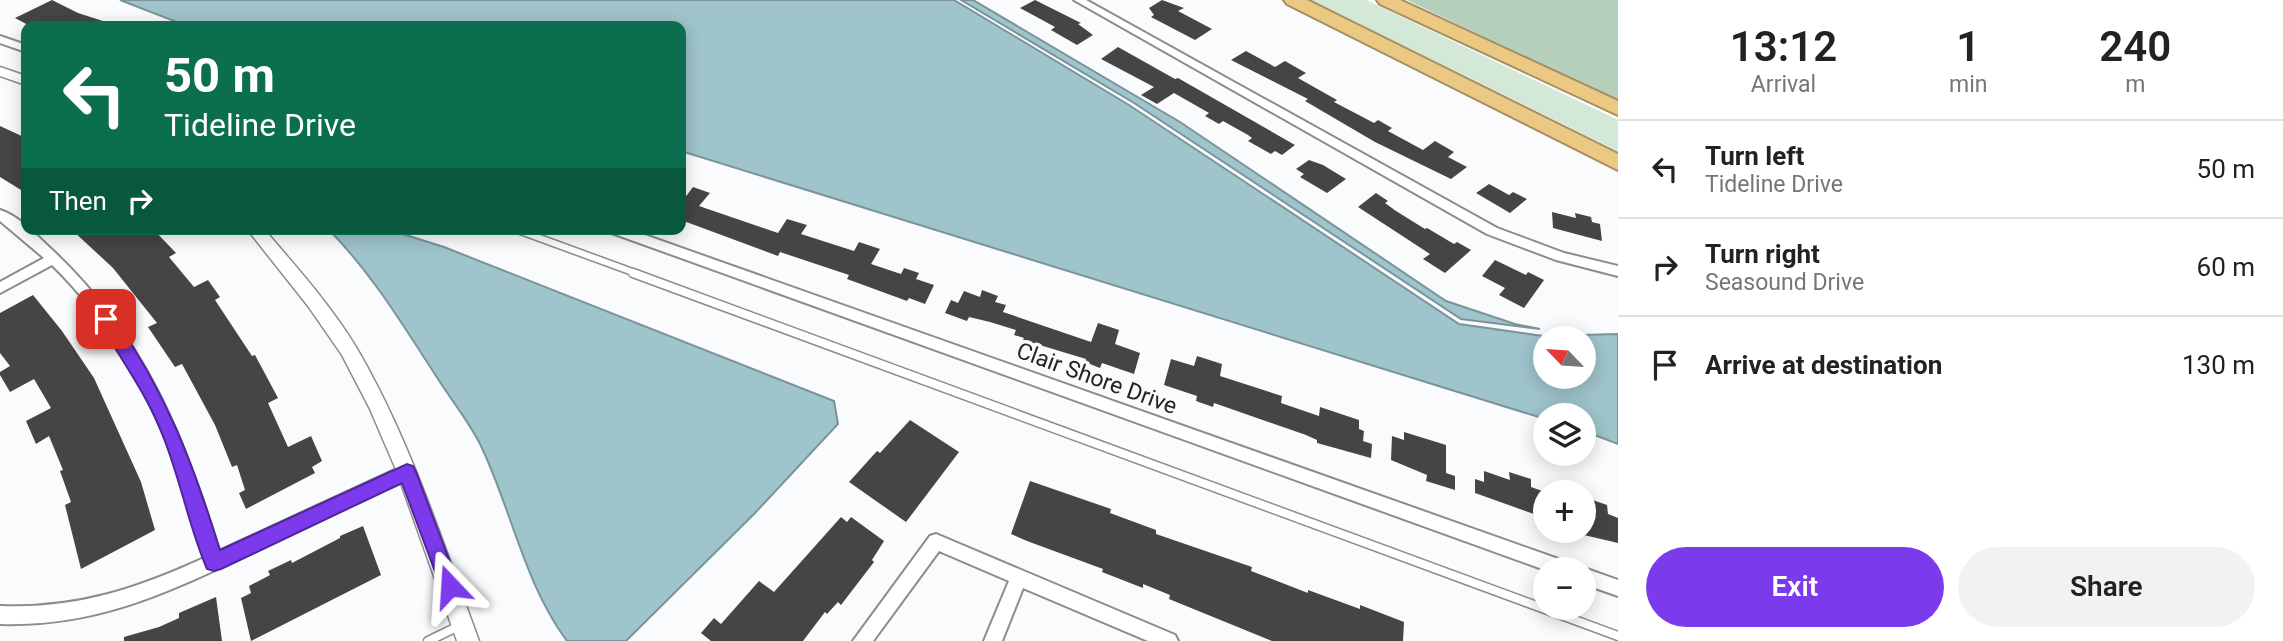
<!DOCTYPE html>
<html lang="en">
<head>
<meta charset="utf-8">
<style>
	:root { --surface:#fff; --page:#f2f2f2; --text:#222; --muted:#767676; --line:#e0e0e0; --accent:#7c3aed }
	body { margin:0; font-family:Roboto,sans-serif; background:var(--page); color:var(--text); height:100vh; display:flex; flex-direction:column; font-size:26px; white-space:nowrap }
	* { box-sizing:border-box; margin:0 }
	p { font-size:23px; color:var(--muted) }
	.icon { flex:none; width:38px; height:38px; fill:none; stroke:currentColor; stroke-width:2; stroke-linecap:round; stroke-linejoin:round }
	.map { position:relative; flex:1; overflow:hidden }
	.sheet { display:flex; flex-direction:column; background:var(--surface); width:665px }
	.sheet>* { flex:none }
	.top-card { position:absolute; left:21px; top:21px; width:665px; height:214px; border-radius:14px; box-shadow:0 4px 18px #0003; background:#0b6e4f; color:#fff; overflow:hidden }
	.needle { width:46px; rotate:295deg }
	.tools { position:absolute; left:1533px; top:326px; display:grid; gap:14px }
	.tools a { display:grid; place-items:center; width:63px; height:63px; border-radius:50%; background:var(--surface); box-shadow:0 4px 18px #0003; font-size:35px }
	.pin { position:absolute; display:grid; place-items:center; width:60px; height:60px; color:#fff; margin:-30px; border-radius:14px; box-shadow:0 4px 10px #0006 }
	.me { position:absolute; width:77px; margin:-38px; rotate:340deg; stroke-linejoin:round; filter:drop-shadow(0 0 5px #0008) }
	.turn { display:flex; align-items:center; gap:24px; height:147px; padding:0 28px; font-size:32px }
	.turn .icon { width:91px; height:91px; stroke-width:2.5 }
	.turn b { display:block; font-size:49px; line-height:60px }
	.then { display:flex; align-items:center; height:66px; padding:0 28px; background:#0003; gap:14px; font-size:26px }
	.eta { display:flex; justify-content:space-evenly; align-items:center; height:119px; text-align:center }
	.eta b { font-size:42px; font-weight:600; line-height:49px }
	.action { display:flex; gap:14px; margin-top:auto; padding:14px 28px }
	.action a { flex:1; height:80px; border-radius:42px; background:var(--accent); color:#fff; font-size:28px; font-weight:600; line-height:80px; text-align:center }
	.action a+a { background:var(--page); color:var(--text) }
	ul { padding:0; list-style:none }
	li { display:flex; align-items:center; gap:21px; height:98px; padding:0 28px; border-top:2px solid var(--line) }
	li div { flex:1 }
	li b { display:block; font-size:26px }
	li em { font-style:normal }
	main { display:flex; flex:1; min-height:0 }
	.map>svg:first-child { display:block }
</style>
</head>
<body>
<main>
<div class="map">
<svg width="1618" height="641" viewBox="0 0 1618 641">
	<rect width="100%" height="100%" fill="#fafbfd"/>
	<path fill="#d4e8d7" d="M 1311,0 L 1366,0 L 1618,120 L 1618,151 Z"/>
	<path fill="#b5d0ba" d="M 1407,0 L 1618,0 L 1618,101 Z"/>
	<path fill="#9fc4cc" stroke="#7a949a" stroke-width="2" fill-rule="evenodd" d="M 120,0 L 954,0 L 1129,105 L 1459,324 L 1543,336 L 1618,334 L 1618,444 L 1584,431 L 1584,415 L 1545,415 L 1545,419 L 681,151 L 681,26 L 187,26 ZM 1545,338 L 1584,338 L 1584,376 L 1545,376 Z
		M 961,0 L 973,0 L 1180,122 L 1446,301 L 1515,324 L 1540,329 L 1461,319 L 1134,103 Z
		M 328,229 L 387,229 L 444,247 L 834,401 L 838,424 L 754,514 L 626,641 L 567,641 C 524,583 512,511 481,446 C 470,423 452,401 438,379 C 404,327 372,273 328,229 Z"/>
	<path fill="#454547" d="M 52,0 L 78,13 L 109,23 L 109,26 L 30,26 L 15,18 Z
		M 1035,0 L 1081,23 L 1078,24 L 1093,35 L 1077,45 L 1051,30 L 1055,27 L 1020,8 Z
		M 1162,0 L 1184,8 L 1178,11 L 1212,29 L 1195,40 L 1151,17 L 1154,15 L 1149,8 Z
		M 1118,47 L 1175,79 L 1178,78 L 1295,145 L 1282,155 L 1275,151 L 1271,154 L 1248,141 L 1252,138 L 1248,135 L 1223,121 L 1219,124 L 1205,116 L 1209,113 L 1174,93 L 1157,104 L 1141,95 L 1154,87 L 1101,59 Z
		M 1246,51 L 1275,67 L 1285,61 L 1306,73 L 1298,78 L 1337,100 L 1334,102 L 1374,123 L 1378,120 L 1392,128 L 1388,131 L 1423,150 L 1435,141 L 1454,152 L 1448,157 L 1467,167 L 1451,179 L 1375,142 L 1305,101 L 1308,99 L 1231,60 Z
		M 0,126 L 26,138 L 26,193 L 0,177 Z
		M 1309,160 L 1323,165 L 1346,179 L 1327,193 L 1300,177 L 1304,174 L 1296,169 Z
		M 1489,184 L 1509,195 L 1513,192 L 1527,199 L 1510,213 L 1476,193 Z
		M 693,187 L 710,193 L 699,206 L 778,233 L 787,219 L 807,225 L 801,234 L 854,251 L 859,242 L 880,249 L 871,264 L 901,274 L 904,268 L 919,273 L 916,279 L 934,285 L 925,304 L 909,298 L 907,301 L 847,279 L 849,275 L 780,252 L 778,256 L 681,220 L 681,203 Z
		M 1376,193 L 1388,201 L 1385,203 L 1396,211 L 1425,229 L 1427,228 L 1454,244 L 1457,242 L 1471,250 L 1445,273 L 1423,259 L 1430,254 L 1358,207 Z
		M 1552,212 L 1576,218 L 1575,213 L 1591,217 L 1592,222 L 1600,224 L 1602,241 L 1553,228 Z
		M 71,229 L 153,229 L 176,253 L 169,257 L 194,287 L 208,280 L 220,297 L 215,300 L 252,356 L 255,355 L 278,398 L 268,403 L 288,447 L 311,436 L 322,461 L 312,467 L 315,473 L 246,509 L 239,493 L 245,490 L 237,465 L 232,467 L 215,425 L 182,364 L 175,367 L 148,327 L 157,323 L 113,268 Z
		M 1495,260 L 1526,275 L 1528,272 L 1544,280 L 1524,308 L 1499,295 L 1505,288 L 1482,276 Z
		M 982,290 L 998,296 L 995,302 L 1006,305 L 1003,312 L 1091,342 L 1098,323 L 1119,330 L 1115,344 L 1140,353 L 1134,374 L 1102,363 L 1100,368 L 1085,362 L 1086,359 L 1023,340 L 1024,338 L 1014,335 L 1016,330 L 990,322 L 969,317 L 967,321 L 945,313 L 951,300 L 958,303 L 964,291 L 980,297 Z
		M 33,295 L 62,331 L 94,378 L 141,482 L 155,530 L 81,569 L 65,505 L 71,502 L 60,471 L 63,470 L 49,436 L 36,444 L 26,421 L 51,408 L 34,379 L 10,392 L 0,375 L 0,372 L 10,366 L 0,353 L 0,313 Z
		M 1197,356 L 1222,364 L 1220,376 L 1282,396 L 1281,403 L 1319,416 L 1320,407 L 1359,420 L 1359,429 L 1364,431 L 1363,441 L 1372,444 L 1371,458 L 1317,443 L 1317,440 L 1306,435 L 1214,403 L 1213,407 L 1196,401 L 1197,396 L 1164,385 L 1171,359 L 1194,366 Z
		M 910,420 L 959,452 L 906,522 L 849,482 L 877,451 L 880,453 Z
		M 1404,432 L 1446,445 L 1446,473 L 1455,476 L 1455,490 L 1426,481 L 1427,475 L 1391,460 L 1392,436 L 1404,440 Z
		M 1484,471 L 1510,480 L 1509,472 L 1531,479 L 1531,487 L 1545,492 L 1545,518 L 1475,493 L 1475,479 L 1484,482 Z
		M 1030,481 L 1111,509 L 1110,513 L 1156,530 L 1156,534 L 1252,567 L 1251,571 L 1308,593 L 1308,590 L 1360,609 L 1360,605 L 1404,622 L 1403,641 L 1272,641 L 1169,599 L 1170,595 L 1143,584 L 1143,588 L 1125,581 L 1102,572 L 1103,569 L 1027,541 L 1011,534 Z
		M 1584,497 L 1607,505 L 1608,514 L 1618,518 L 1618,543 L 1584,535 Z
		M 841,517 L 847,522 L 851,517 L 884,541 L 872,560 L 874,562 L 841,605 L 838,602 L 827,614 L 825,612 L 803,641 L 711,641 L 701,633 L 714,618 L 721,624 L 759,581 L 774,592 Z
		M 363,526 L 381,575 L 251,641 L 241,598 L 251,593 L 249,586 L 270,575 L 268,571 L 291,560 L 292,563 L 340,538 L 340,536 Z
		M 216,597 L 222,641 L 124,641 L 124,637 L 159,627 L 179,618 L 179,613 Z"/>
	<g fill="none" stroke-linecap="round" stroke-linejoin="round">
		<defs>
			<path id="service-far1" d="M 515,229 L 638,274"/>
			<path id="service" d="M 633,273 L 1618,636
				M 428,641 L 459,626"/>
			<path id="minor" d="M 1074,0 L 1086,0 L 1497,228 L 1564,253 L 1618,266 L 1618,276 L 1556,260 L 1487,234 Z
				M 0,36 L 26,45 L 26,52 L 0,43 Z
				M 0,210 C 19,216 35,234 50,248 C 141,332 184,434 219,551 L 401,467 L 407,465 L 413,467 L 415,472 L 413,477 C 361,501 310,525 258,550 C 170,591 100,627 0,624 L 0,606 C 76,609 136,589 204,558 C 195,527 188,495 176,465 C 149,393 108,319 52,265 L 0,293 L 0,282 L 44,258 L 0,221 Z
				M 608,229 L 628,229 L 1564,561 L 1570,563 L 1572,569 L 1545,570 L 609,232 Z
				M 936,534 L 1175,635 L 1178,641 L 1148,641 L 1023,588 L 1002,641 L 984,641 L 1009,581 L 939,551 L 873,641 L 853,641 L 930,536 Z
				M 1584,568 L 1618,580 L 1618,596 L 1584,584 L 1584,569 L 1582,569 Z"/>
			<path id="tertiary" d="M 0,67 L 26,76 L 26,85 L 0,76 Z
				M 247,229 L 264,229 C 296,267 330,304 356,347 C 410,439 442,541 479,641 L 457,641 L 397,472 L 370,409 L 342,355 L 308,306 Z"/>
			<path id="motorway" d="M 1284,0 L 1307,0 L 1618,154 L 1618,170 L 1287,4 Z
				M 1377,0 L 1400,0 L 1618,101 L 1618,115 L 1380,4 Z"/>
		</defs>
		<use href="#service-far1" stroke="#8b8c8e" stroke-width="9"/>
		<use href="#service" stroke="#8b8c8e" stroke-width="11"/>
		<use href="#minor" stroke="#8b8c8e" stroke-width="4"/>
		<use href="#tertiary" stroke="#8b8c8e" stroke-width="3"/>
		<use href="#motorway" stroke="#a68f62" stroke-width="4"/>
		<use href="#service-far1" stroke="#fff" stroke-width="6"/>
		<use href="#service" stroke="#fff" stroke-width="8"/>
		<use href="#minor" fill="#fff" fill-rule="evenodd"/>
		<use href="#tertiary" fill="#fff" fill-rule="evenodd"/>
		<use href="#motorway" fill="#ecc983" fill-rule="evenodd"/>
	</g>
	<path fill="#7c3aed" stroke="#51269a" stroke-width="2" d="M 106,313 L 112,315 C 166,392 192,461 220,550 L 407,464 L 413,466 L 416,472 L 459,586 L 457,593 L 450,595 L 443,593 L 402,483 L 221,569 L 214,571 L 207,569 C 188,525 180,476 161,431 C 145,391 119,357 98,319 Z"/>
	<g text-anchor="middle" stroke-width="7" stroke-linejoin="round" paint-order="stroke">
		<g font-size="23" fill="#232424" stroke="#fafbfd">
			<text transform="translate(1097 378) rotate(20)" y="8">Clair Shore Drive</text>
		</g>
	</g>
</svg>
<div class="tools">
<a><svg class="needle" viewBox="-14 -14 28 28"><path d="M0-13l5 13h-10z" fill="#e53935"/><path d="M0 13l5-13h-10z" fill="#767676"/></svg></a>
<a><svg class="icon" aria-label="layers" viewBox="0 0 24 24"><path d="M12 4l9 5-9 5-9-5zM3 14l9 5 9-5"/></svg></a>
<a>+</a>
<a>−</a>
</div>
<div class="pin" style="left:106px;top:319px;background:#d93025"><svg class="icon" aria-label="arrive" viewBox="0 0 24 24"><path d="M6 21V4h12l-3 4 3 4H6"/></svg></div>
<svg class="me" style="left:450px;top:586px" viewBox="-20 -20 40 40"><path d="M0-17L14 15 0 8-14 15z" fill="#7c3aed" stroke="#fff" stroke-width="4"/></svg>
<div class="top-card">
<div class="turn"><svg class="icon" aria-label="left" viewBox="0 0 24 24"><path d="M17 20v-9H6M10 6l-5 5 5 5"/></svg><div><b>50 m</b>Tideline Drive</div></div>
<div class="then">Then<svg class="icon" aria-label="right" viewBox="0 0 24 24"><path d="M7 20v-9h11M14 6l5 5-5 5"/></svg></div>
</div>
</div>
<section class="sheet">
<div class="eta">
<div><b>13:12</b><p>Arrival</p></div>
<div><b>1</b><p>min</p></div>
<div><b>240</b><p>m</p></div>
</div>
<ul>
<li><svg class="icon" aria-label="left" viewBox="0 0 24 24"><path d="M17 20v-9H6M10 6l-5 5 5 5"/></svg><div><b>Turn left</b><p>Tideline Drive</p></div><em>50 m</em></li>
<li><svg class="icon" aria-label="right" viewBox="0 0 24 24"><path d="M7 20v-9h11M14 6l5 5-5 5"/></svg><div><b>Turn right</b><p>Seasound Drive</p></div><em>60 m</em></li>
<li><svg class="icon" aria-label="arrive" viewBox="0 0 24 24"><path d="M6 21V4h12l-3 4 3 4H6"/></svg><div><b>Arrive at destination</b></div><em>130 m</em></li>
</ul>
<div class="action"><a>Exit</a><a>Share</a></div>
</section>
</main>
</body>
</html>
